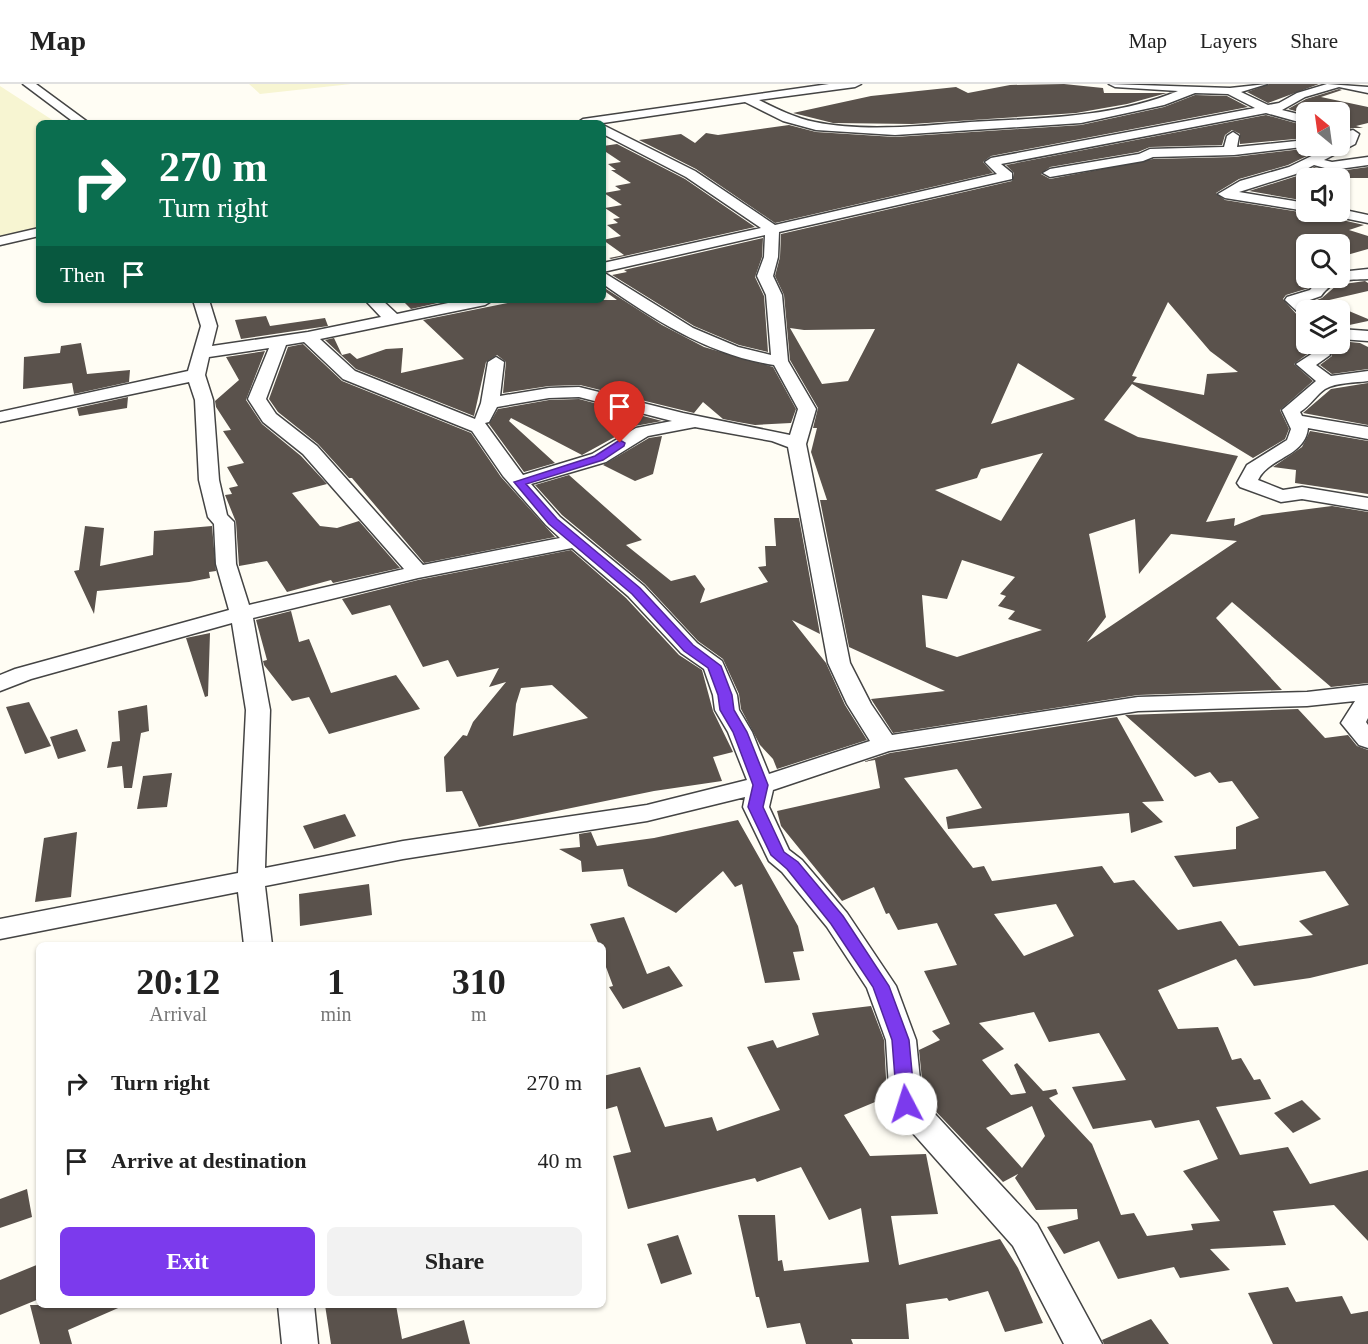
<!DOCTYPE html>
<html lang="en">
<head>
<meta charset="utf-8">
<style>
	:root { --surface:#fff; --page:#f2f2f2; --text:#222; --muted:#767676; --line:#e0e0e0; --accent:#7c3aed }
	body { margin:0; font-family:"Times New Roman",serif; background:var(--page); color:var(--text); height:100vh; display:flex; flex-direction:column; font-size:22px; white-space:nowrap }
	* { box-sizing:border-box; margin:0 }
	p { font-size:20px; color:var(--muted) }
	.icon { flex:none; width:33px; height:33px; fill:none; stroke:currentColor; stroke-width:2; stroke-linecap:round; stroke-linejoin:round }
	.map { position:relative; flex:1; overflow:hidden }
	.panel { position:absolute; left:36px; top:858px; width:570px; height:366px; display:flex; flex-direction:column; background:var(--surface); border-radius:9px; box-shadow:0 2px 4px #0004 }
	.panel>* { flex:none }
	.banner { position:absolute; left:36px; top:36px; width:570px; height:183px; border-radius:9px; box-shadow:0 2px 4px #0004; background:#0b6e4f; color:#fff; overflow:hidden }
	.needle { width:39px; rotate:331deg }
	.fabs { position:absolute; left:1296px; top:18px; display:grid; gap:12px }
	.fabs a { display:grid; place-items:center; width:54px; height:54px; border-radius:9px; background:var(--surface); box-shadow:0 2px 4px #0004; font-size:30px }
	.pin { position:absolute; display:grid; place-items:center; width:51px; height:51px; color:#fff; margin:-62px -26px; border-radius:50% 50% 50% 0; rotate:-45deg; box-shadow:0 0 6px #0007 }
	.pin .icon { rotate:45deg }
	.me { position:absolute; width:66px; margin:-33px; rotate:355deg; stroke-linejoin:round; filter:drop-shadow(0 0 4px #0008) }
	.turn { display:flex; align-items:center; gap:21px; height:126px; padding:0 24px; font-size:27px }
	.turn .icon { width:78px; height:78px; stroke-width:2.5 }
	.turn b { display:block; font-size:42px; line-height:51px }
	.then { display:flex; align-items:center; height:57px; padding:0 24px; background:#0003; gap:12px; font-size:22px }
	.eta { display:flex; justify-content:space-evenly; align-items:center; height:102px; text-align:center }
	.eta b { font-size:36px; font-weight:700; line-height:42px }
	.cta { display:flex; gap:12px; margin-top:auto; padding:12px 24px }
	.cta a { flex:1; height:69px; border-radius:9px; background:var(--accent); color:#fff; font-size:24px; font-weight:700; line-height:69px; text-align:center }
	.cta a+a { background:var(--page); color:var(--text) }
	ul { padding:0; list-style:none }
	li { display:flex; align-items:center; gap:18px; height:78px; padding:0 24px }
	li div { flex:1 }
	li b { display:block; font-size:22px }
	li em { font-style:normal }
	header { display:flex; align-items:center; gap:36px; box-sizing:border-box; height:84px; padding:0 30px; background:var(--surface); border-bottom:2px solid var(--line) }
	header strong { font-size:28px }
	nav { display:flex; gap:33px; margin-inline-start:auto; font-size:21px }
	.map>svg:first-child { display:block }
</style>
</head>
<body>
<header>
<strong>Map</strong>
<nav><a>Map</a><a>Layers</a><a>Share</a></nav>
</header>
<div class="map">
<svg width="1368" height="1260" viewBox="0 0 1368 1260">
	<rect width="100%" height="100%" fill="#fffdf4"/>
	<path fill="#f7f5d2" d="M 249,0 L 351,0 L 260,10 Z
		M 0,2 L 57,39 L 39,39 L 39,144 L 0,153 Z"/>
	<path fill="#5a524c" fill-rule="evenodd" d="M 1064,0 L 1103,4 L 1104,9 L 1167,9 L 1127,20 L 1076,29 L 912,40 L 833,39 L 793,29 L 871,12 L 956,3 L 968,9 L 1010,1 Z
		M 1269,0 L 1319,0 L 1268,19 L 1247,8 Z
		M 1339,5 L 1342,6 L 1321,13 L 1368,23 L 1368,39 L 1356,42 L 1363,44 L 1352,44 L 1340,49 L 1340,28 L 1306,30 L 1288,25 L 1306,15 Z
		M 1195,11 L 1227,12 L 1248,23 L 991,72 L 983,78 L 993,89 L 775,139 L 696,85 L 639,56 L 681,50 L 695,59 L 706,49 L 718,51 L 789,41 L 816,48 L 895,53 L 1081,41 L 1164,23 Z
		M 1266,31 L 1306,42 L 1306,54 L 1240,60 L 1240,50 L 1232,46 L 1225,51 L 1222,61 L 1150,63 L 1138,68 L 1050,83 L 1041,90 L 1050,95 L 1153,75 L 1234,73 L 1328,62 L 1288,81 L 1239,95 L 1216,109 L 1225,116 L 1306,129 L 1325,128 L 1329,133 L 1364,141 L 1349,146 L 1368,152 L 1368,165 L 1340,173 L 1340,160 L 1306,160 L 1306,194 L 1317,194 L 1309,204 L 1286,211 L 1283,215 L 1298,232 L 1306,234 L 1306,260 L 1310,268 L 1294,280 L 1313,297 L 1280,326 L 1289,345 L 1285,355 L 1253,374 L 1132,300 L 1104,336 L 1138,353 L 1238,372 L 1206,438 L 1235,434 L 1234,442 L 1262,431 L 1332,422 L 1368,428 L 1368,599 L 1331,603 L 1232,518 L 1216,534 L 1282,606 L 1138,611 L 893,649 L 871,615 L 945,607 L 849,563 L 820,416 L 827,416 L 811,368 L 817,344 L 813,344 L 818,324 L 790,276 L 784,211 L 775,192 L 780,173 L 781,150 L 1012,97 L 1014,89 L 1006,81 ZM 1168,218 L 1210,267 L 1238,288 L 1207,290 L 1204,311 L 1133,298 L 1137,293 L 1132,292 ZM 790,244 L 804,246 L 875,245 L 848,297 L 822,300 ZM 1018,279 L 1075,315 L 991,340 ZM 1043,369 L 1001,437 L 935,406 L 977,394 L 981,385 ZM 1135,435 L 1139,490 L 1171,450 L 1237,457 L 1087,558 L 1106,533 L 1089,450 ZM 962,476 L 1015,493 L 1000,510 L 1006,512 L 998,522 L 1015,527 L 1008,535 L 1042,546 L 957,573 L 926,563 L 922,511 L 947,515 Z
		M 617,60 L 685,95 L 755,143 L 611,175 L 609,174 L 624,171 L 603,156 L 621,152 L 607,141 L 618,139 L 613,135 L 620,134 L 605,124 L 622,121 L 604,109 L 621,106 L 615,102 L 631,99 L 611,86 L 616,86 L 608,80 L 621,78 L 603,66 L 603,62 Z
		M 1314,83 L 1332,88 L 1368,83 L 1368,94 L 1306,94 L 1306,117 L 1249,107 L 1300,91 Z
		M 763,154 L 762,173 L 755,193 L 764,212 L 768,268 L 739,261 L 694,242 L 612,191 L 627,188 L 624,186 Z
		M 1365,197 L 1368,199 L 1368,207 L 1325,217 L 1368,235 L 1368,237 L 1340,243 L 1340,226 L 1316,226 L 1309,219 L 1322,214 L 1337,201 Z
		M 603,203 L 662,241 L 704,263 L 773,283 L 796,325 L 791,339 L 755,341 L 738,338 L 723,335 L 703,318 L 694,329 L 580,301 L 549,302 L 503,309 L 506,278 L 497,271 L 486,278 L 474,332 L 356,285 L 325,256 L 334,254 L 342,271 L 350,269 L 357,275 L 386,265 L 403,264 L 401,289 L 464,275 L 423,236 L 523,216 L 617,216 L 603,206 Z
		M 402,216 L 451,216 L 411,225 Z
		M 266,232 L 270,242 L 325,234 L 328,242 L 241,255 L 235,236 Z
		M 1340,257 L 1360,259 L 1368,263 L 1368,285 L 1332,290 L 1320,281 L 1332,272 L 1326,260 L 1340,260 Z
		M 81,259 L 87,290 L 130,286 L 129,298 L 74,310 L 72,299 L 23,305 L 24,273 L 60,269 L 61,262 Z
		M 303,260 L 342,297 L 471,349 L 501,393 L 555,453 L 424,479 L 352,394 L 349,394 L 318,360 L 278,328 L 269,315 L 288,263 Z
		M 265,267 L 246,316 L 262,340 L 301,372 L 327,400 L 292,409 L 320,442 L 337,444 L 359,437 L 400,484 L 333,499 L 331,496 L 287,508 L 267,477 L 239,482 L 236,438 L 225,411 L 232,410 L 229,404 L 238,402 L 227,383 L 244,379 L 223,347 L 231,346 L 216,323 L 215,317 L 239,296 L 226,273 Z
		M 1368,299 L 1368,341 L 1303,329 L 1331,305 Z
		M 128,313 L 127,324 L 79,332 L 77,324 Z
		M 579,315 L 662,337 L 635,342 L 582,371 L 511,334 L 509,337 L 555,379 L 524,388 L 489,340 L 498,325 L 549,316 Z
		M 1310,347 L 1368,357 L 1368,410 L 1295,399 L 1296,386 L 1273,383 L 1302,363 Z
		M 662,352 L 653,390 L 635,397 L 603,381 L 649,354 Z
		M 569,391 L 642,456 L 626,461 L 671,497 L 695,491 L 705,505 L 700,519 L 768,498 L 758,483 L 766,482 L 765,462 L 776,462 L 774,434 L 799,434 L 820,550 L 792,536 L 826,579 L 845,621 L 867,656 L 777,685 L 773,675 L 760,661 L 741,625 L 739,610 L 723,575 L 698,557 L 645,500 L 562,431 L 535,401 Z
		M 85,442 L 104,444 L 100,482 L 153,471 L 154,447 L 212,442 L 216,487 L 209,488 L 210,494 L 189,498 L 97,507 L 94,530 L 74,487 L 79,486 Z
		M 571,466 L 626,514 L 679,571 L 702,586 L 713,627 L 733,668 L 713,673 L 722,697 L 654,707 L 479,743 L 462,707 L 446,708 L 444,673 L 463,651 L 467,652 L 473,638 L 506,598 L 489,603 L 499,584 L 457,593 L 448,576 L 423,583 L 390,521 L 352,531 L 342,515 L 418,496 ZM 552,601 L 588,634 L 513,652 L 516,620 L 521,604 Z
		M 291,527 L 299,558 L 309,555 L 331,609 L 396,591 L 420,625 L 329,650 L 309,613 L 292,617 L 264,581 L 263,577 L 267,576 L 256,536 Z
		M 210,549 L 208,612 L 205,613 L 186,554 Z
		M 29,618 L 51,662 L 25,670 L 6,623 Z
		M 147,621 L 149,647 L 141,649 L 132,704 L 124,704 L 122,682 L 107,684 L 112,658 L 120,657 L 118,627 Z
		M 1298,625 L 1325,654 L 1348,651 L 1357,662 L 1368,666 L 1368,880 L 1310,894 L 1254,902 L 1236,875 L 1158,906 L 1178,945 L 1218,943 L 1232,976 L 1241,974 L 1254,996 L 1260,995 L 1271,1015 L 1216,1023 L 1240,1071 L 1288,1063 L 1310,1100 L 1368,1086 L 1368,1157 L 1334,1121 L 1273,1127 L 1286,1161 L 1210,1165 L 1230,1186 L 1180,1194 L 1174,1183 L 1118,1195 L 1099,1157 L 1064,1170 L 1047,1143 L 1078,1135 L 1077,1125 L 1036,1126 L 1015,1094 L 1018,1090 L 1003,1098 L 924,1015 L 919,966 L 940,956 L 932,947 L 950,940 L 924,887 L 957,881 L 937,839 L 898,846 L 889,829 L 886,830 L 874,803 L 842,817 L 781,742 L 777,727 L 880,704 L 875,676 L 863,678 L 890,669 L 1117,633 L 1164,717 L 1142,718 L 1163,738 L 1131,749 L 1129,729 L 948,745 L 946,733 L 982,724 L 957,685 L 904,694 L 973,784 L 984,782 L 992,797 L 1102,782 L 1114,799 L 1134,796 L 1178,846 L 1221,837 L 1239,862 L 1313,851 L 1299,837 L 1349,821 L 1325,787 L 1193,803 L 1174,772 L 1236,765 L 1236,743 L 1259,734 L 1232,697 L 1219,699 L 1210,688 L 1195,693 L 1125,631 ZM 1056,820 L 1074,852 L 1024,872 L 994,830 ZM 1034,928 L 1049,958 L 1099,949 L 1126,996 L 1072,1003 L 1093,1045 L 1151,1036 L 1155,1044 L 1199,1036 L 1218,1075 L 1183,1087 L 1220,1137 L 1191,1140 L 1193,1146 L 1147,1152 L 1134,1129 L 1121,1131 L 1092,1060 L 1049,1014 L 1058,1010 L 1056,1005 L 1043,1007 L 1017,979 L 1014,981 L 1026,1009 L 1011,1011 L 982,976 L 1004,965 L 979,939 ZM 1032,1022 L 1045,1052 L 1022,1084 L 986,1044 Z
		M 77,645 L 86,667 L 58,675 L 50,653 Z
		M 172,689 L 167,723 L 137,725 L 143,692 Z
		M 345,730 L 356,752 L 314,765 L 303,742 Z
		M 738,736 L 798,842 L 804,867 L 793,868 L 800,896 L 765,899 L 742,800 L 735,803 L 723,787 L 676,829 L 628,802 L 623,785 L 582,788 L 581,777 L 559,765 L 580,763 L 579,750 L 591,748 L 597,762 L 603,761 L 654,754 Z
		M 77,748 L 71,813 L 35,818 L 44,754 Z
		M 369,800 L 372,831 L 300,842 L 299,810 Z
		M 624,833 L 647,890 L 669,882 L 683,902 L 623,925 L 609,903 L 613,902 L 603,875 L 603,861 L 599,861 L 590,840 Z
		M 871,922 L 884,956 L 887,1013 L 844,1031 L 870,1072 L 926,1070 L 938,1130 L 891,1132 L 899,1181 L 1000,1155 L 1018,1184 L 1043,1239 L 1005,1248 L 988,1207 L 949,1217 L 947,1214 L 906,1220 L 909,1255 L 851,1255 L 853,1260 L 806,1260 L 800,1239 L 767,1244 L 759,1213 L 756,1213 L 738,1131 L 775,1131 L 778,1177 L 782,1176 L 784,1187 L 869,1178 L 861,1124 L 829,1136 L 801,1083 L 757,1098 L 755,1094 L 628,1125 L 613,1072 L 631,1068 L 617,1022 L 603,1026 L 603,992 L 640,983 L 665,1043 L 712,1033 L 717,1047 L 780,1026 L 747,963 L 773,956 L 777,964 L 819,951 L 812,929 Z
		M 1302,1016 L 1321,1035 L 1293,1049 L 1274,1029 Z
		M 27,1105 L 32,1133 L 0,1144 L 0,1115 Z
		M 678,1151 L 692,1190 L 661,1200 L 647,1160 Z
		M 39,1180 L 39,1215 L 0,1231 L 0,1196 Z
		M 1288,1203 L 1296,1218 L 1342,1212 L 1351,1230 L 1368,1227 L 1368,1260 L 1273,1260 L 1248,1209 Z
		M 30,1221 L 125,1221 L 68,1246 L 72,1260 L 40,1260 Z
		M 325,1221 L 396,1221 L 402,1255 L 464,1236 L 470,1260 L 331,1260 Z
		M 1151,1235 L 1169,1260 L 1104,1260 L 1102,1256 Z"/>
	<g fill="none" stroke-linecap="round" stroke-linejoin="round">
		<defs>
			<path id="street" d="M 23,0 L 36,0 L 89,39 L 75,39 Z
				M 829,0 L 861,0 L 855,3 L 759,16 C 777,25 795,34 815,38 C 862,48 922,42 970,38 C 1040,34 1113,34 1178,7 L 1115,3 L 1109,0 L 1230,4 L 1267,0 L 1241,8 L 1268,21 L 1279,19 L 1297,9 L 1327,0 L 1368,3 L 1368,9 L 1339,3 L 1305,13 L 1282,26 L 1306,32 L 1306,40 L 1266,29 L 1001,80 L 1012,89 L 1012,95 L 779,148 L 778,173 L 773,192 L 782,211 L 788,277 L 816,325 L 806,360 L 850,579 L 871,620 L 892,651 L 1138,613 L 1307,608 L 1368,601 L 1368,634 L 1366,638 L 1368,641 L 1368,664 L 1359,661 L 1341,639 L 1355,617 L 1307,622 L 1138,627 L 889,667 L 773,706 L 769,723 L 789,766 L 802,776 L 847,829 L 896,902 L 916,956 L 922,1016 L 1037,1140 L 1102,1260 L 1064,1260 L 1013,1162 L 895,1029 L 890,1020 L 886,956 L 867,904 L 827,843 L 782,788 L 769,777 L 743,723 L 745,713 L 647,737 L 403,775 L 265,802 L 272,861 L 244,861 L 238,808 L 0,855 L 0,835 L 238,789 L 246,626 L 232,539 L 31,595 L 0,607 L 0,591 L 15,585 L 229,526 L 216,480 L 214,440 L 208,433 L 199,396 L 195,316 L 189,298 L 0,338 L 0,328 L 188,287 L 201,242 L 193,216 L 209,216 L 217,242 L 212,262 L 308,248 L 381,233 L 365,216 L 382,216 L 397,230 L 462,216 L 493,216 L 485,221 L 320,255 L 355,287 L 475,335 L 481,319 L 488,278 L 496,273 L 504,278 L 500,312 L 549,304 L 579,303 L 683,329 L 790,351 L 798,325 L 774,281 C 709,271 656,237 603,200 L 603,179 L 761,144 L 686,93 L 603,50 L 603,41 L 695,87 L 775,141 L 997,90 L 985,78 L 991,74 L 1255,24 L 1228,10 L 1195,9 L 1164,21 L 1081,39 L 895,51 L 816,46 L 783,37 L 745,18 L 603,39 L 577,39 L 583,35 ZM 765,151 L 764,173 L 757,192 L 766,211 L 771,271 L 738,263 L 693,244 L 603,188 ZM 304,258 L 343,295 L 472,347 L 503,392 L 546,441 L 560,454 L 423,481 L 317,362 L 276,330 L 266,315 L 286,261 ZM 269,264 L 248,315 L 263,338 L 303,370 L 404,485 L 249,521 L 236,480 L 234,438 L 227,431 L 219,396 L 213,316 L 205,291 L 209,273 ZM 579,313 L 672,337 L 636,344 L 592,370 L 523,391 L 485,339 L 489,338 L 497,323 L 549,314 ZM 695,343 L 772,357 L 788,363 L 828,579 L 847,620 L 870,657 L 769,690 L 752,648 L 739,626 L 737,611 L 722,577 L 697,559 L 644,502 L 560,433 L 531,400 L 606,378 L 648,352 ZM 572,464 L 628,512 L 681,569 L 704,585 L 713,611 L 715,626 L 728,648 L 747,696 L 647,721 L 403,757 L 265,784 L 270,626 L 253,534 L 418,494 Z
				M 1353,46 L 1359,50 L 1355,60 L 1324,76 L 1332,78 L 1368,73 L 1368,81 L 1332,86 L 1314,81 L 1299,89 L 1239,108 L 1306,119 L 1306,127 L 1225,114 L 1218,110 L 1240,97 L 1289,83 L 1332,62 L 1340,62 L 1349,47 Z
				M 1233,48 L 1239,52 L 1237,63 L 1306,56 L 1306,62 L 1311,62 L 1234,71 L 1153,73 L 1143,77 L 1050,93 L 1043,89 L 1050,85 L 1139,70 L 1150,65 L 1224,63 L 1227,52 Z
				M 1340,125 L 1368,131 L 1368,139 L 1329,131 L 1327,128 L 1340,128 Z
				M 39,144 L 39,152 L 0,161 L 0,153 Z
				M 1368,185 L 1368,195 C 1347,196 1334,194 1321,212 L 1304,218 L 1314,226 L 1306,226 L 1306,232 L 1300,230 L 1285,216 L 1287,213 L 1310,206 L 1320,194 L 1340,194 L 1340,188 Z
				M 1340,245 L 1368,247 L 1368,257 L 1340,255 Z
				M 1308,260 L 1324,260 L 1330,271 L 1316,281 L 1331,292 L 1368,287 L 1368,297 C 1355,299 1337,298 1325,305 C 1317,310 1311,321 1300,328 L 1302,332 L 1368,343 L 1368,355 L 1308,344 C 1305,373 1269,373 1258,396 L 1283,406 L 1302,403 L 1368,414 L 1368,426 L 1302,415 L 1281,418 L 1240,403 L 1237,399 L 1247,381 L 1287,356 L 1291,345 L 1282,326 L 1316,297 L 1296,280 L 1313,269 Z
				M 278,1221 L 314,1221 L 318,1260 L 282,1260 Z"/>
		</defs>
		<use href="#street" stroke="#444" stroke-width="3"/>
		<use href="#street" fill="#fff" fill-rule="evenodd"/>
	</g>
	<path fill="#7c3aed" stroke="#51269a" stroke-width="1.5" d="M 620,356 L 625,359 L 624,362 L 603,376 L 526,400 L 557,435 L 640,504 L 693,561 L 721,582 L 732,611 L 734,626 L 747,648 L 768,701 L 763,723 L 784,768 L 798,778 L 843,832 L 889,902 L 909,956 L 915,1020 L 912,1025 L 906,1027 L 899,1025 L 897,1020 L 892,956 L 873,903 L 831,840 L 787,785 L 771,771 L 748,723 L 753,701 L 733,648 L 720,626 L 718,611 L 708,584 L 684,567 L 632,510 L 549,440 L 514,398 L 595,372 Z"/>
</svg>
<div class="fabs">
<a><svg class="needle" viewBox="-14 -14 28 28"><path d="M0-13l5 13h-10z" fill="#e53935"/><path d="M0 13l5-13h-10z" fill="#767676"/></svg></a>
<a><svg class="icon" aria-label="sound" viewBox="0 0 24 24"><path d="M4 9h4l5-4v14l-5-4H4zM17 9q2 3 0 6"/></svg></a>
<a><svg class="icon" aria-label="search" viewBox="0 0 24 24"><circle cx="10" cy="10" r="6"/><path d="M15 15l6 6"/></svg></a>
<a><svg class="icon" aria-label="layers" viewBox="0 0 24 24"><path d="M12 4l9 5-9 5-9-5zM3 14l9 5 9-5"/></svg></a>
</div>
<div class="pin" style="left:620px;top:359px;background:#d93025"><svg class="icon" aria-label="arrive" viewBox="0 0 24 24"><path d="M6 21V4h12l-3 4 3 4H6"/></svg></div>
<svg class="me" style="left:906px;top:1020px" viewBox="-20 -20 40 40"><circle r="19" fill="#fff"/><path d="M0-13L10 11 0 6-10 11z" fill="#7c3aed"/></svg>
<div class="banner">
<div class="turn"><svg class="icon" aria-label="right" viewBox="0 0 24 24"><path d="M7 20v-9h11M14 6l5 5-5 5"/></svg><div><b>270 m</b>Turn right</div></div>
<div class="then">Then<svg class="icon" aria-label="arrive" viewBox="0 0 24 24"><path d="M6 21V4h12l-3 4 3 4H6"/></svg></div>
</div>
<section class="panel">
<div class="eta">
<div><b>20:12</b><p>Arrival</p></div>
<div><b>1</b><p>min</p></div>
<div><b>310</b><p>m</p></div>
</div>
<ul>
<li><svg class="icon" aria-label="right" viewBox="0 0 24 24"><path d="M7 20v-9h11M14 6l5 5-5 5"/></svg><div><b>Turn right</b></div><em>270 m</em></li>
<li><svg class="icon" aria-label="arrive" viewBox="0 0 24 24"><path d="M6 21V4h12l-3 4 3 4H6"/></svg><div><b>Arrive at destination</b></div><em>40 m</em></li>
</ul>
<div class="cta"><a>Exit</a><a>Share</a></div>
</section>
</div>
</body>
</html>
